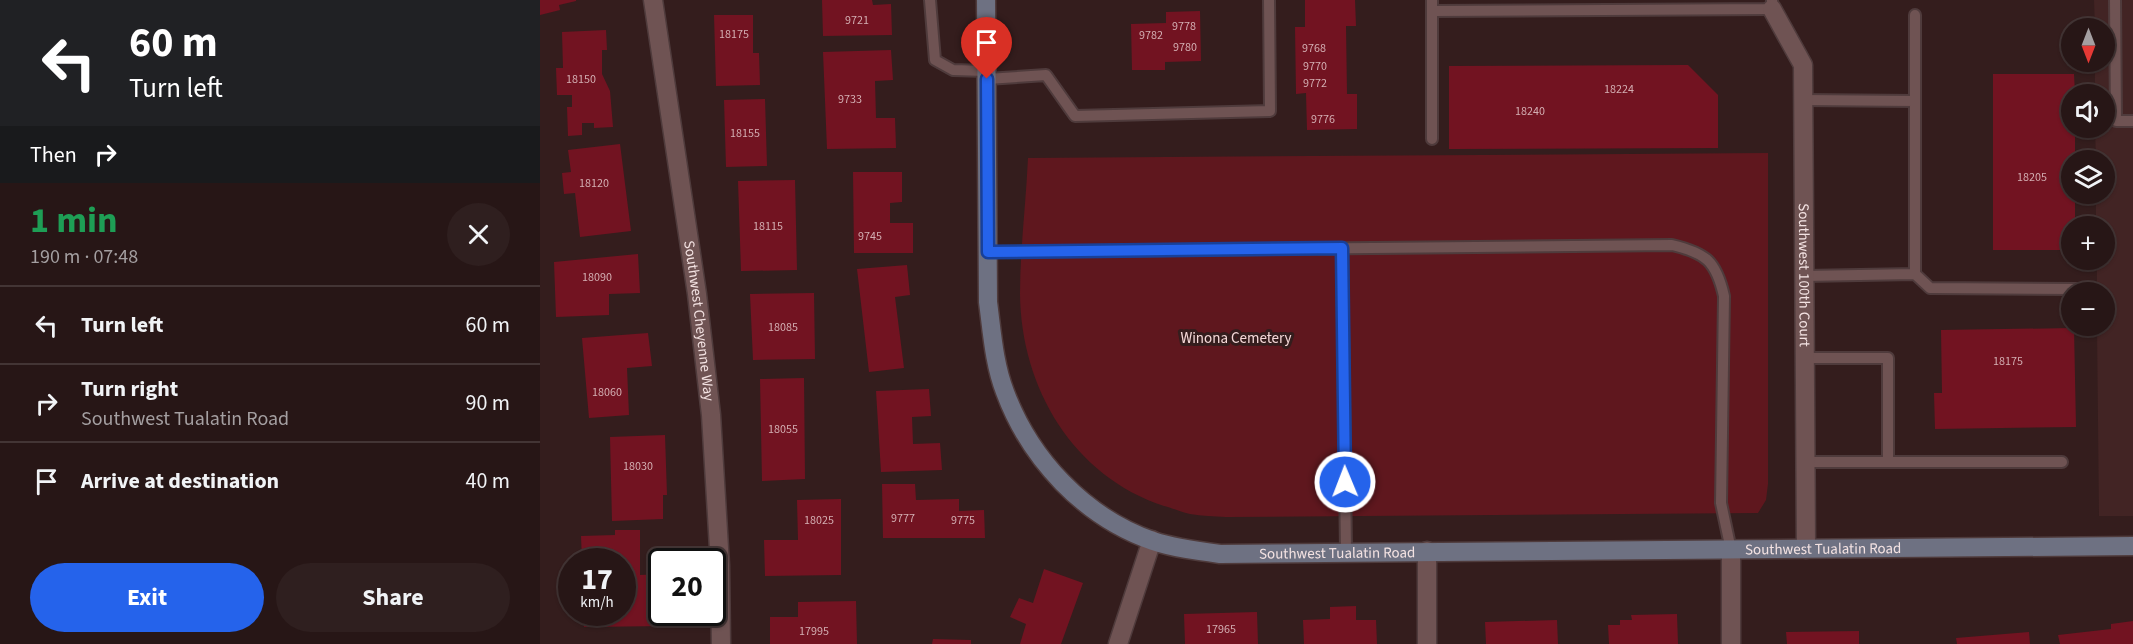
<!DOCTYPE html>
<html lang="en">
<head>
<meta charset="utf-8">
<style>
	:root { --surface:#271616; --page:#2f1f1f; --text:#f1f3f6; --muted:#a49fa1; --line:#433535; --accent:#2563eb }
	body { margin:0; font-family:"Source Sans 3",sans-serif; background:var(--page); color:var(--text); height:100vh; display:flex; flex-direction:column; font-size:22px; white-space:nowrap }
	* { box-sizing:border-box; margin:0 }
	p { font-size:20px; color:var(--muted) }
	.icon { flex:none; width:33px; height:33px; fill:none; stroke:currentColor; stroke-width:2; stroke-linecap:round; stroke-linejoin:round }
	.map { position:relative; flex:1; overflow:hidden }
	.details { display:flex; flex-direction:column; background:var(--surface); width:540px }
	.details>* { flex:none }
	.top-card { background:#202124; color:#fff; overflow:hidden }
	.needle { width:39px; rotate:180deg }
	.controls { position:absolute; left:1521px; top:18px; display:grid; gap:12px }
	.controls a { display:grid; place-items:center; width:54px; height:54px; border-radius:50%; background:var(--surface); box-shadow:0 2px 4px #0004,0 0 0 2px var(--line); font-size:30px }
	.speed { position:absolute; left:18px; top:548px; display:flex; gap:12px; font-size:30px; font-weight:700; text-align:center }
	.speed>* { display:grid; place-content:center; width:78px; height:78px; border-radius:50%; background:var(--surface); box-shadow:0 2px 4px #0004,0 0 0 2px var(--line); line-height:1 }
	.speed small { font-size:15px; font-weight:400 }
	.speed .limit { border:3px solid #111; border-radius:9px; background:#fff; color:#111 }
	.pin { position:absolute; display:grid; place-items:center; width:51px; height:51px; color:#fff; margin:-62px -26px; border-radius:50% 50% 50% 0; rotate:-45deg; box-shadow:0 0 6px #0007 }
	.pin .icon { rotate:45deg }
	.me { position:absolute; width:66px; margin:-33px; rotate:359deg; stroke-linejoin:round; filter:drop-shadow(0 0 4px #0008) }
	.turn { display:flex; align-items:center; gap:21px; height:126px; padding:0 30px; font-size:27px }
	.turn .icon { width:78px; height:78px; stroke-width:2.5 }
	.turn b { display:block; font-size:42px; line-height:51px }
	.then { display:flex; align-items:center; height:57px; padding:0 30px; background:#0003; gap:12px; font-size:22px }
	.round { display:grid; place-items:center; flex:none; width:63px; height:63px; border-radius:32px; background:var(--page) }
	.overview { display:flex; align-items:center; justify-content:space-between; height:102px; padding:0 30px }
	h1 { font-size:36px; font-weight:700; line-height:45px; color:#1e9e55 }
	.primary-button { display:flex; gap:12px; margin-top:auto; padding:12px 30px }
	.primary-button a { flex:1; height:69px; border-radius:36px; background:var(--accent); color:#fff; font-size:24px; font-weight:700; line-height:69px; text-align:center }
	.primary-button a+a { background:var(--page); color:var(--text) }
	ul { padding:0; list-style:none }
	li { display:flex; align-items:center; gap:18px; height:78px; padding:0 30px; border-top:2px solid var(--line) }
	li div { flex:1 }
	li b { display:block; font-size:22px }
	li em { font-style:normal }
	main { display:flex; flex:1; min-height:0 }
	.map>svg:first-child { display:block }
</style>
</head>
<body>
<main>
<section class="details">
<div class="top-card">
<div class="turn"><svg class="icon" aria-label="left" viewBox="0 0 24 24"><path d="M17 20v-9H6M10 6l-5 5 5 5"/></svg><div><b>60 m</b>Turn left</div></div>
<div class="then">Then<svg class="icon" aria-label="right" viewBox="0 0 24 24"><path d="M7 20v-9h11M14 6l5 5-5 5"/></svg></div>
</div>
<div class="overview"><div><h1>1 min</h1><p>190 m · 07:48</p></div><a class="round"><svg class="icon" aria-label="close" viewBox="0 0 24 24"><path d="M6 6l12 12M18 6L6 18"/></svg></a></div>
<ul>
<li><svg class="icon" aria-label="left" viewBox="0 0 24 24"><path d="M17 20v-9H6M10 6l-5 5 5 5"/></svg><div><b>Turn left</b></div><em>60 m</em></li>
<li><svg class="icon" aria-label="right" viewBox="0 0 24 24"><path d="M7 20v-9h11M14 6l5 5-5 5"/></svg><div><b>Turn right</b><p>Southwest Tualatin Road</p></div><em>90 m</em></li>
<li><svg class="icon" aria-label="arrive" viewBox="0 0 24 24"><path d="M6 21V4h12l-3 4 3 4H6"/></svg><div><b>Arrive at destination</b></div><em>40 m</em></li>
</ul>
<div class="primary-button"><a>Exit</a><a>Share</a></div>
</section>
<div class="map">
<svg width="1593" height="644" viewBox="0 0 1593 644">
	<rect width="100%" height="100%" fill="#341d1d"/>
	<path fill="#422424" d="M 1554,0 L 1593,0 L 1593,516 L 1559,516 L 1557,326 L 1564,326 L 1564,292 L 1557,292 L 1557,260 L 1564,260 L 1564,226 L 1556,226 L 1556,194 L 1564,194 L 1564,160 L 1556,160 L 1555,128 L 1564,128 L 1564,94 L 1555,94 L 1555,62 L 1564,62 L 1564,28 L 1555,28 Z"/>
	<path fill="#5f171e" d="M 1228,153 L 1228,484 L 1226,500 L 1218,513 L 686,517 C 674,516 662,516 650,514 C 641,512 632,508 624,506 C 533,476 481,388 480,294 C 480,249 486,203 488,158 Z"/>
	<path fill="#721321" d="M 0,0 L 36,0 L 36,1 L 19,5 L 20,10 L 0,15 Z
		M 282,0 L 332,0 L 333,5 L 351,4 L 352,35 L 283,36 Z
		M 765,0 L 815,0 L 816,26 L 806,26 L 807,94 L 817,94 L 817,129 L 767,130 L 766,93 L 756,94 L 755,27 L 765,27 Z
		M 660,11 L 661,61 L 625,62 L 625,70 L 592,70 L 591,24 L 626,23 L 626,12 Z
		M 174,15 L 213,15 L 213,53 L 219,53 L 220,85 L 176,86 Z
		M 66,30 L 67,50 L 62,50 L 62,74 L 70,91 L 73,127 L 54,128 L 54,123 L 42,123 L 42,135 L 28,136 L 27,107 L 32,107 L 32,95 L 17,95 L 16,68 L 23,68 L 22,32 Z
		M 351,50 L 353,80 L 335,81 L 336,118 L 355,118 L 356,148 L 287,149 L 283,52 Z
		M 1148,65 L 1178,95 L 1178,148 L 909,149 L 909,66 Z
		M 1453,74 L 1534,74 L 1535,94 L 1532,94 L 1532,128 L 1535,128 L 1535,160 L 1532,160 L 1532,194 L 1535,194 L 1535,226 L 1532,226 L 1532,250 L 1453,250 Z
		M 225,99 L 227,166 L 186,167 L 184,100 Z
		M 80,144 L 91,231 L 40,237 L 35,193 L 24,194 L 22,173 L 31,172 L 28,150 Z
		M 313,172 L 362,172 L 362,202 L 350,203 L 350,223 L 373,223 L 373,253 L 314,253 Z
		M 255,180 L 257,270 L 201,271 L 198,181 Z
		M 98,254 L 100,293 L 69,294 L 69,315 L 16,317 L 14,262 Z
		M 367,265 L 370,295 L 355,297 L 364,368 L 329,372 L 317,269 Z
		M 274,293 L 275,359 L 213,360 L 210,294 Z
		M 1534,328 L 1536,427 L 1395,429 L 1394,393 L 1402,393 L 1401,330 Z
		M 108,333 L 112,366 L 87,368 L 89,415 L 49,418 L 42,338 Z
		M 264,378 L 265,479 L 222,481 L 220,379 Z
		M 389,389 L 391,416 L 372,417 L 373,444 L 400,443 L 402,470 L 341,472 L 336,391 Z
		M 125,435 L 127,495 L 123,495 L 123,519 L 72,521 L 70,437 Z
		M 342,484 L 375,484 L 376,500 L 419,499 L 419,511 L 444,510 L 445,538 L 343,538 Z
		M 301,499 L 301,575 L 225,576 L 224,540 L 258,540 L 257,500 Z
		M 75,530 L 100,530 L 100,575 L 122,574 L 122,612 L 126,612 L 126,626 L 44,627 L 43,612 L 82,612 L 82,561 L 42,561 L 41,536 L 75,535 Z
		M 504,569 L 543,583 L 521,644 L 480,644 L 486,624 L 470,617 L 479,598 L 493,603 Z
		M 316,601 L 317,644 L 230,644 L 230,617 L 258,617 L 258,602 Z
		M 816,606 L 816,620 L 836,620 L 837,644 L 764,644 L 763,620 L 790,619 L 790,607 Z
		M 717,612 L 718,644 L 645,644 L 644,614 Z
		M 1137,614 L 1138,644 L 1069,644 L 1068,625 L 1080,625 L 1080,620 L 1092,620 L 1091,615 Z
		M 1017,620 L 1018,644 L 946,644 L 945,622 Z
		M 1593,621 L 1593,644 L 1520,644 L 1518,635 L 1571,629 L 1571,624 Z
		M 1319,631 L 1319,644 L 1247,644 L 1246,632 Z
		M 1489,632 L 1490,644 L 1417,644 L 1416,638 Z
		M 393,639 L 431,640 L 431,644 L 392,644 Z"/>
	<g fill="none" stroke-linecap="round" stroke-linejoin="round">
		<defs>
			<path id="lane" d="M 390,0 L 395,60 L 413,70 L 446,71
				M 892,0 L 892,11 L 1232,9 L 1232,0
				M 1575,0 L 1576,121 L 1593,121
				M 892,11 L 892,139
				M 447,79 L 506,75 L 535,116 L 730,111 L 729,0
				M 1263,100 L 1375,101
				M 802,248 L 806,552
				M 448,252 L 1132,245 C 1166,253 1176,261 1184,296 L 1181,503 L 1191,550
				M 1375,274 L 1390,288 L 1537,289
				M 1264,276 L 1375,274 L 1375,15
				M 1265,358 L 1348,358 L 1348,462
				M 1266,462 L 1522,462"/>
			<g id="street">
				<path id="s1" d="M 113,0 L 157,294 L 171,415 L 180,565 L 181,644"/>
				<path id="s2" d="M 1232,9 L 1263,65 L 1266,549"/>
				<path d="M 887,551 L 887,644"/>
				<path d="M 578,644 L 612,540"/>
				<path d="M 1191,644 L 1191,550"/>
			</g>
			<g id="secondary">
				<path id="s3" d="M 446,0 L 448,302 C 452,332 454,364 465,392 C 490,459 544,517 613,541 C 634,548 657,551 680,554 L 1593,546"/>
			</g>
		</defs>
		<use href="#lane" stroke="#4f3b3c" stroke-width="14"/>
		<use href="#street" stroke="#4f3b3c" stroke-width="21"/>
		<use href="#secondary" stroke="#4f3b3c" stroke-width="21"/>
		<use href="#lane" stroke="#6f5353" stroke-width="10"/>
		<use href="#street" stroke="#6f5353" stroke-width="18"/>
		<use href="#secondary" stroke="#6e7182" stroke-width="18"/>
	</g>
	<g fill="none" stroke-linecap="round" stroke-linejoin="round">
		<defs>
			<path id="route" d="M 447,79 L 448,252 L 802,248 L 805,482"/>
		</defs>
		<use href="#route" stroke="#184099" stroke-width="15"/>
		<use href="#route" stroke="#2563eb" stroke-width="10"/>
	</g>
	<g text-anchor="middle" stroke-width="6" stroke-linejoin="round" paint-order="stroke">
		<g font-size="12" fill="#d3aeb2">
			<text x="317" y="24">9721</text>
			<text x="644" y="30">9778</text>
			<text x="194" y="38">18175</text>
			<text x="611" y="39">9782</text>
			<text x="645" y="51">9780</text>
			<text x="774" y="52">9768</text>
			<text x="775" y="70">9770</text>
			<text x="41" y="83">18150</text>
			<text x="775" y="87">9772</text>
			<text x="1079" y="93">18224</text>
			<text x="310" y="103">9733</text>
			<text x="990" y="115">18240</text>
			<text x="783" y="123">9776</text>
			<text x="205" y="137">18155</text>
			<text x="1492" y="181">18205</text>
			<text x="54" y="187">18120</text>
			<text x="228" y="230">18115</text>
			<text x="330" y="240">9745</text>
			<text x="57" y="281">18090</text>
			<text x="243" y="331">18085</text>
			<text x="1468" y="365">18175</text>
			<text x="67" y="396">18060</text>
			<text x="243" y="433">18055</text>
			<text x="98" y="470">18030</text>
			<text x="363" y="522">9777</text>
			<text x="279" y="524">18025</text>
			<text x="423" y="524">9775</text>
			<text x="681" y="633">17965</text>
			<text x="274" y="635">17995</text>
		</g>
		<g font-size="15" fill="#f3e2e2" stroke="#341d1d">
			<text dy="5" stroke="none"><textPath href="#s2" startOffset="274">Southwest 100th Court</textPath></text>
			<text dy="5" stroke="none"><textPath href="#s1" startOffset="324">Southwest Cheyenne Way</textPath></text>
			<text dy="5" stroke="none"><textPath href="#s3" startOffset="1282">Southwest Tualatin Road</textPath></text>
			<text dy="5" stroke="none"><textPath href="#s3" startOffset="796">Southwest Tualatin Road</textPath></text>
		</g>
		<g font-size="15" fill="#f6d9d9" stroke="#341d1d">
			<text x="696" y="343">Winona Cemetery</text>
		</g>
	</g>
</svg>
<div class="controls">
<a><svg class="needle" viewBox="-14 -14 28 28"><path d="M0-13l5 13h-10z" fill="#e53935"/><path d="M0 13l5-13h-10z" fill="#a49fa1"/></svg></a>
<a><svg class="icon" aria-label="sound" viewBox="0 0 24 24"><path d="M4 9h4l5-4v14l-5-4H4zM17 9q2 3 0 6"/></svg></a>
<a><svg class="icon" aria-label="layers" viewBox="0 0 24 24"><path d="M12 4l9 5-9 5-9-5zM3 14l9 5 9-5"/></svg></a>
<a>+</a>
<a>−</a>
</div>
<div class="speed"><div>17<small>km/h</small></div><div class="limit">20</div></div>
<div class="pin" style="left:447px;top:79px;background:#d93025"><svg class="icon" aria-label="arrive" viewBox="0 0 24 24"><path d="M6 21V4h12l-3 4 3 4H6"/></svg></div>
<svg class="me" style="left:805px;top:482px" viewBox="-20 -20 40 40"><circle r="17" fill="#2563eb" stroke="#fff" stroke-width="3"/><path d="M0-11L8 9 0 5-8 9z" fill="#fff"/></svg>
</div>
</main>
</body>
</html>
